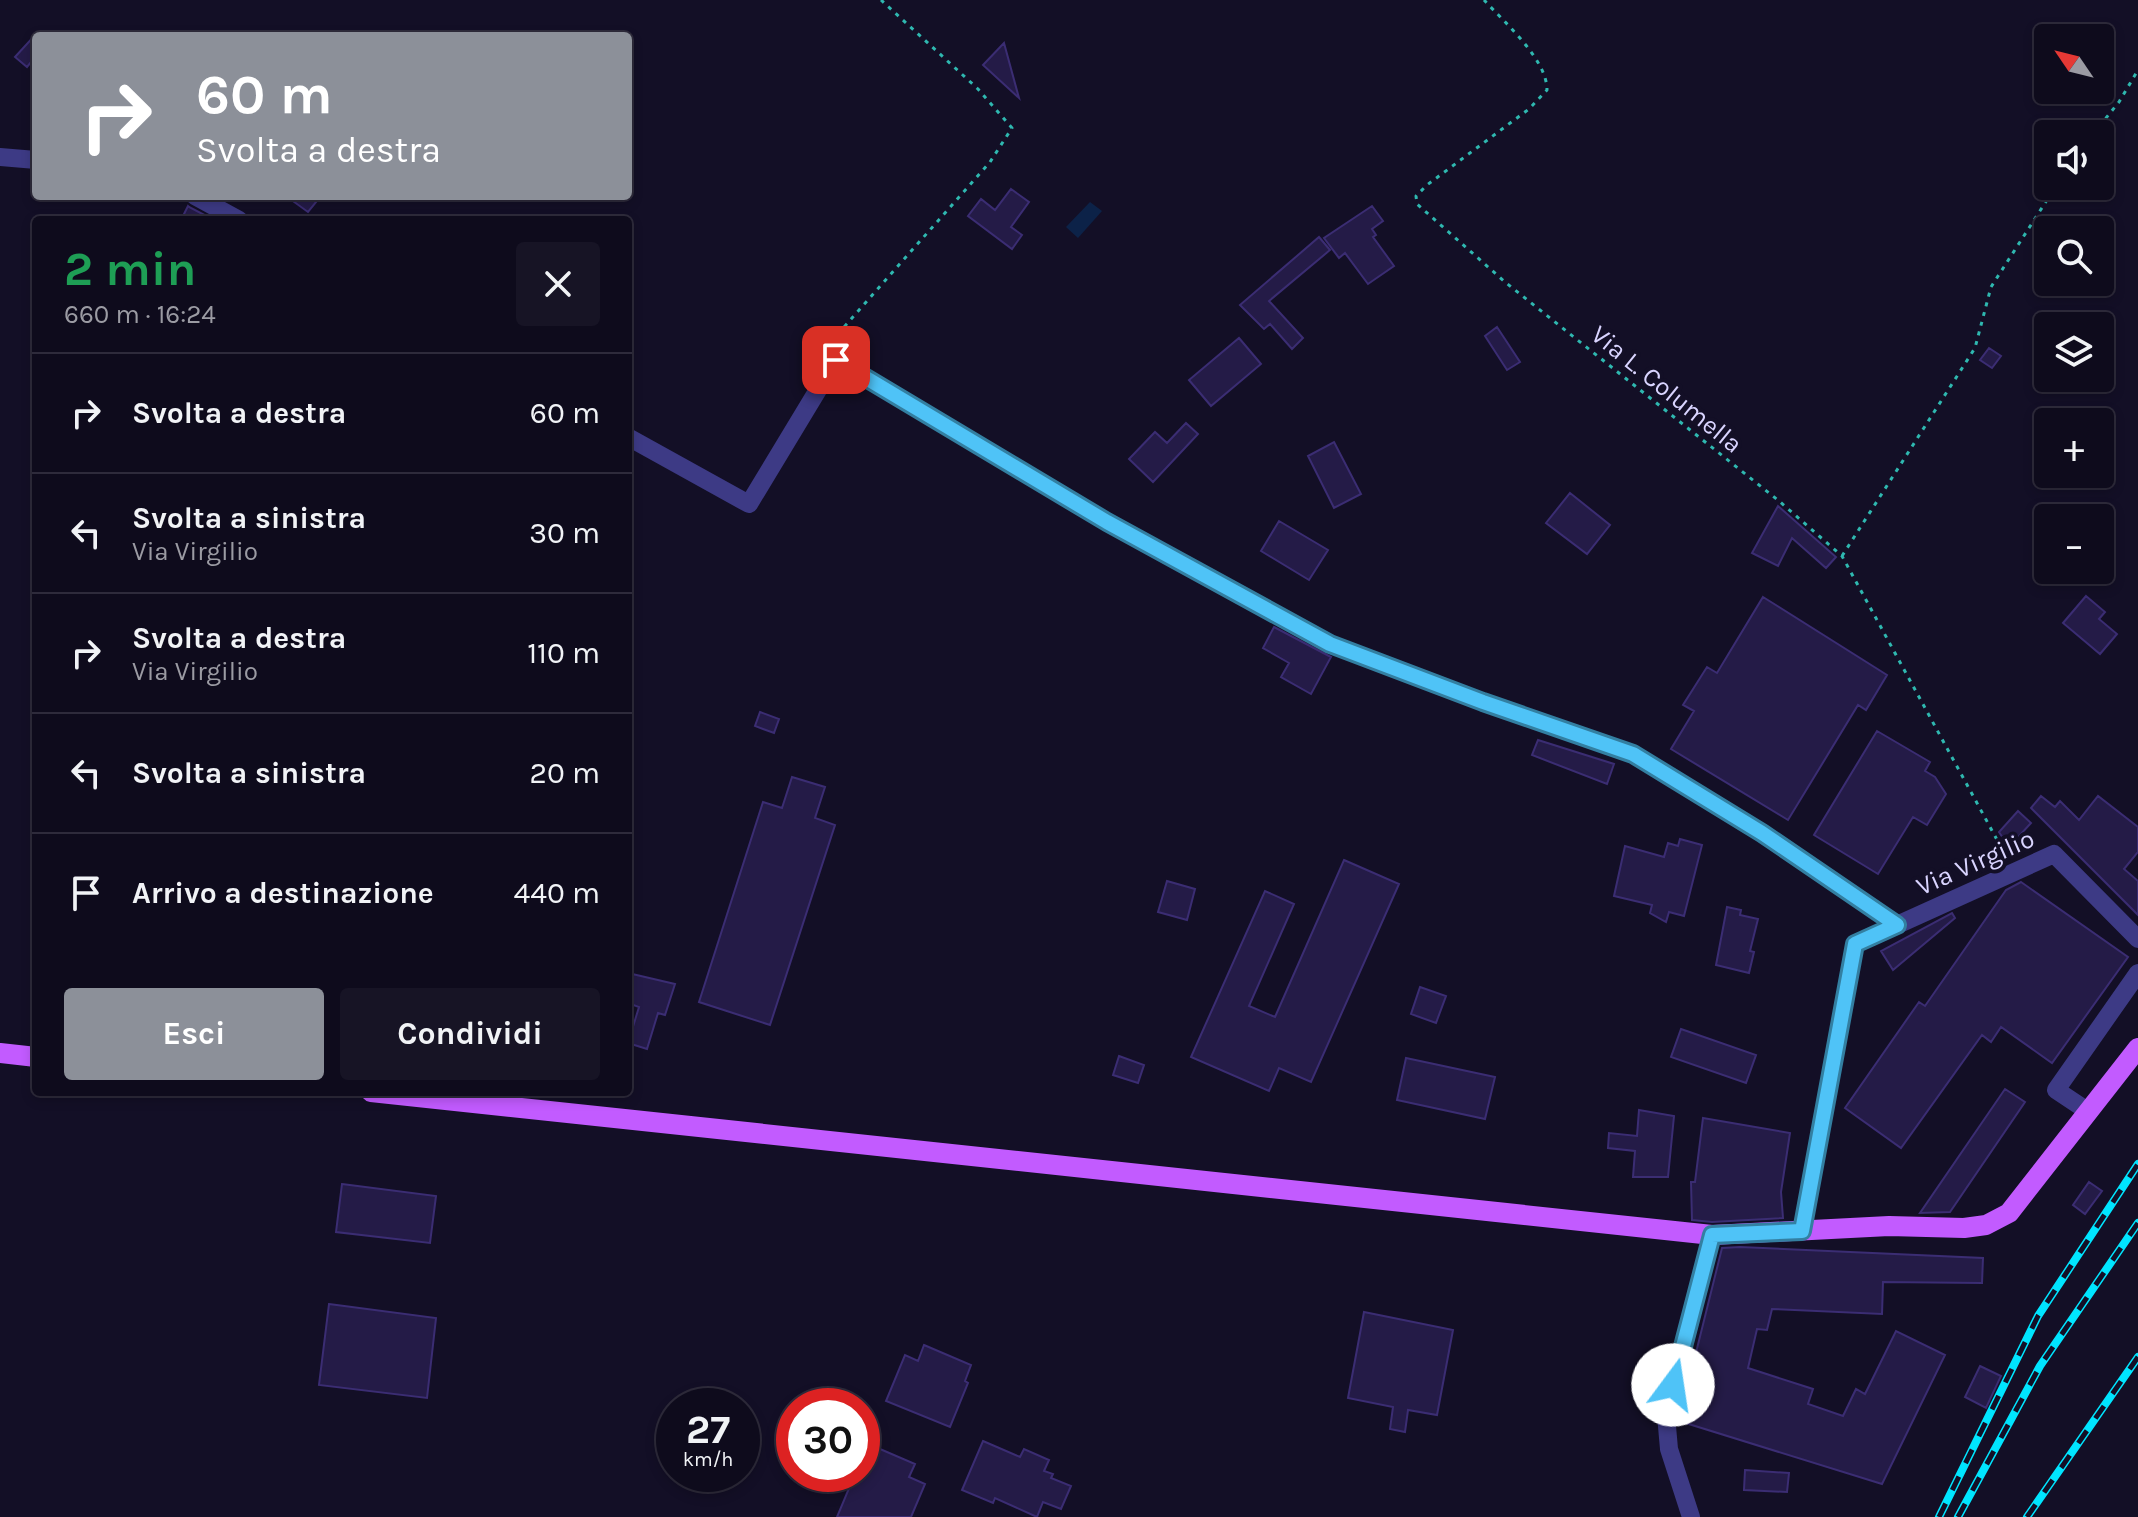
<!DOCTYPE html>
<html lang="it">
<head>
<meta charset="utf-8">
<style>
	:root { --surface:#0e0b1c; --page:#171425; --text:#f1f3f6; --muted:#9b9ba3; --line:#2e2b3b; --accent:#8c9099 }
	body { margin:0; font-family:Karla,sans-serif; background:var(--page); color:var(--text); height:100vh; display:flex; flex-direction:column; font-size:30px; white-space:nowrap }
	* { box-sizing:border-box; margin:0 }
	p { font-size:26px; color:var(--muted) }
	.icon { flex:none; width:44px; height:44px; fill:none; stroke:currentColor; stroke-width:2; stroke-linecap:round; stroke-linejoin:round }
	.map { position:relative; flex:1; overflow:hidden }
	.details { position:absolute; left:32px; top:216px; width:600px; height:880px; display:flex; flex-direction:column; background:var(--surface); border-radius:8px; box-shadow:0 4px 12px #0003,0 0 0 2px var(--line) }
	.details>* { flex:none }
	.top-card { position:absolute; left:32px; top:32px; width:600px; height:168px; border-radius:8px; box-shadow:0 4px 12px #0003,0 0 0 2px var(--line); background:#8c9099; color:#fff; overflow:hidden }
	.needle { width:52px; rotate:305deg }
	.fabs { position:absolute; left:2034px; top:24px; display:grid; gap:16px }
	.fabs a { display:grid; place-items:center; width:80px; height:80px; border-radius:8px; background:var(--surface); box-shadow:0 4px 12px #0003,0 0 0 2px var(--line); font-size:40px }
	.speed { position:absolute; left:656px; top:1388px; display:flex; gap:16px; font-size:40px; font-weight:700; text-align:center }
	.speed>* { display:grid; place-content:center; width:104px; height:104px; border-radius:50%; background:var(--surface); box-shadow:0 4px 12px #0003,0 0 0 2px var(--line); line-height:1 }
	.speed small { font-size:20px; font-weight:400 }
	.speed .limit { border:12px solid #d22; background:#fff; color:#111 }
	.pin { position:absolute; display:grid; place-items:center; width:68px; height:68px; color:#fff; margin:-34px; border-radius:16px; box-shadow:0 4px 12px #0006 }
	.me { position:absolute; width:88px; margin:-44px; rotate:14deg; stroke-linejoin:round; filter:drop-shadow(0 0 6px #0008) }
	.turn { display:flex; align-items:center; gap:28px; height:168px; padding:0 32px; font-size:36px }
	.turn .icon { width:104px; height:104px; stroke-width:2.5 }
	.turn b { display:block; font-size:56px; line-height:68px }
	.round { display:grid; place-items:center; flex:none; width:84px; height:84px; border-radius:8px; background:var(--page) }
	.headline { display:flex; align-items:center; justify-content:space-between; height:136px; padding:0 32px }
	h1 { font-size:48px; font-weight:700; line-height:60px; color:#1e9e55 }
	.button { display:flex; gap:16px; margin-top:auto; padding:16px 32px }
	.button a { flex:1; height:92px; border-radius:8px; background:var(--accent); color:#fff; font-size:32px; font-weight:700; line-height:92px; text-align:center }
	.button a+a { background:var(--page); color:var(--text) }
	ul { padding:0; list-style:none }
	li { display:flex; align-items:center; gap:24px; height:120px; padding:0 32px; border-top:2px solid var(--line) }
	li div { flex:1 }
	li b { display:block; font-size:30px }
	li em { font-style:normal }
	.map>svg:first-child { display:block }
</style>
</head>
<body>
<div class="map">
<svg width="2138" height="1517" viewBox="0 0 2138 1517">
	<rect width="100%" height="100%" fill="#130f26"/>
	<path fill="#0c2248" d="M 1090,202 L 1102,211 L 1078,238 L 1066,227 Z"/>
	<path fill="#241b47" stroke="#3b2d73" stroke-width="2" d="M 36,34 L 36,56 L 27,67 L 15,57 Z
		M 1004,43 L 1019,98 L 983,65 Z
		M 1011,189 L 1029,202 L 1011,227 L 1022,235 L 1012,249 L 968,216 L 981,199 L 995,210 Z
		M 286,196 L 321,196 L 308,212 Z
		M 188,206 L 189,207 L 214,220 L 181,220 Z
		M 1372,206 L 1383,221 L 1372,229 L 1376,235 L 1373,237 L 1394,266 L 1368,284 L 1345,253 L 1339,258 L 1324,238 Z
		M 1319,237 L 1330,250 L 1269,301 L 1303,338 L 1292,349 L 1270,324 L 1264,329 L 1240,305 Z
		M 1497,327 L 1520,362 L 1507,370 L 1485,336 Z
		M 1239,338 L 1261,364 L 1211,406 L 1189,380 Z
		M 1989,348 L 2001,356 L 1992,368 L 1980,360 Z
		M 1186,423 L 1198,434 L 1153,482 L 1129,459 L 1155,432 L 1167,443 Z
		M 1334,442 L 1361,494 L 1334,508 L 1308,456 Z
		M 1570,493 L 1610,525 L 1587,554 L 1546,523 Z
		M 1778,506 L 1836,557 L 1826,568 L 1792,538 L 1778,566 L 1752,553 Z
		M 1279,521 L 1328,550 L 1309,580 L 1261,551 Z
		M 2086,596 L 2105,612 L 2099,619 L 2117,634 L 2100,654 L 2063,623 Z
		M 1763,597 L 1887,675 L 1866,710 L 1858,705 L 1788,820 L 1671,749 L 1694,711 L 1683,705 L 1707,667 L 1717,673 Z
		M 1274,627 L 1331,657 L 1311,694 L 1281,677 L 1289,663 L 1263,648 Z
		M 760,712 L 779,719 L 774,733 L 755,726 Z
		M 1877,731 L 1930,762 L 1925,771 L 1935,777 L 1946,794 L 1927,825 L 1913,817 L 1878,874 L 1814,835 Z
		M 1538,740 L 1614,764 L 1607,784 L 1532,755 Z
		M 792,777 L 825,787 L 815,818 L 835,825 L 770,1025 L 699,1002 L 763,802 L 782,808 Z
		M 2041,796 L 2055,807 L 2060,801 L 2079,820 L 2098,796 L 2138,827 L 2138,852 L 2124,869 L 2138,881 L 2138,915 L 2031,808 Z
		M 2018,811 L 2031,823 L 2009,847 L 1999,832 Z
		M 1680,839 L 1702,845 L 1684,916 L 1669,912 L 1666,922 L 1650,913 L 1652,905 L 1614,896 L 1625,846 L 1664,857 L 1668,843 L 1678,846 Z
		M 1344,860 L 1399,884 L 1311,1082 L 1279,1068 L 1269,1091 L 1191,1057 L 1265,891 L 1294,904 L 1249,1006 L 1275,1017 Z
		M 1167,881 L 1195,889 L 1187,920 L 1158,912 Z
		M 2021,882 L 2128,957 L 2052,1063 L 2001,1027 L 1991,1042 L 1982,1035 L 1901,1148 L 1845,1108 L 1919,1002 L 1925,1006 L 2006,890 Z
		M 1727,907 L 1741,910 L 1740,915 L 1758,919 L 1750,951 L 1754,952 L 1749,973 L 1716,965 Z
		M 1952,913 L 1955,918 L 1893,970 L 1881,951 Z
		M 628,973 L 675,984 L 665,1015 L 658,1013 L 647,1049 L 628,1043 L 639,1007 L 628,1003 Z
		M 1420,987 L 1446,996 L 1436,1023 L 1411,1014 Z
		M 1681,1029 L 1756,1055 L 1746,1083 L 1671,1057 Z
		M 1119,1056 L 1144,1065 L 1138,1083 L 1113,1075 Z
		M 1406,1058 L 1495,1077 L 1485,1119 L 1397,1100 Z
		M 2005,1089 L 2025,1102 L 1950,1212 L 1920,1213 Z
		M 1639,1110 L 1674,1116 L 1668,1177 L 1633,1177 L 1635,1151 L 1608,1148 L 1609,1133 L 1637,1136 Z
		M 1703,1118 L 1790,1133 L 1781,1192 L 1783,1218 L 1712,1222 L 1692,1220 L 1691,1182 L 1695,1182 Z
		M 2089,1182 L 2102,1191 L 2085,1214 L 2073,1205 Z
		M 342,1184 L 436,1196 L 430,1243 L 336,1232 Z
		M 1740,1247 L 1983,1258 L 1982,1283 L 1883,1282 L 1882,1314 L 1772,1309 L 1767,1330 L 1757,1329 L 1748,1368 L 1813,1389 L 1808,1404 L 1843,1416 L 1856,1389 L 1865,1394 L 1896,1331 L 1945,1355 L 1882,1484 L 1679,1421 L 1722,1248 Z
		M 329,1304 L 436,1318 L 427,1398 L 319,1385 Z
		M 1364,1312 L 1453,1330 L 1437,1415 L 1408,1410 L 1405,1432 L 1390,1429 L 1393,1407 L 1348,1398 Z
		M 924,1345 L 971,1365 L 965,1381 L 968,1383 L 950,1427 L 886,1401 L 905,1355 L 918,1361 Z
		M 1980,1366 L 2001,1376 L 1986,1408 L 1965,1397 Z
		M 983,1441 L 1020,1457 L 1024,1449 L 1049,1460 L 1044,1471 L 1053,1474 L 1051,1478 L 1071,1486 L 1061,1509 L 1043,1502 L 1037,1517 L 995,1498 L 993,1503 L 962,1490 Z
		M 873,1446 L 915,1464 L 909,1477 L 925,1484 L 911,1517 L 837,1517 L 855,1474 L 862,1474 L 862,1458 L 867,1460 Z
		M 1745,1470 L 1789,1473 L 1787,1492 L 1744,1490 Z"/>
	<g fill="none" stroke-linecap="round" stroke-linejoin="round">
		<path stroke="#2fb8b0" stroke-width="3" stroke-dasharray="4 6" stroke-linecap="butt" d="M 1484,0 C 1504,22 1547,59 1547,90 L 1529,109 L 1427,185 L 1416,196 L 1417,204 L 1505,282 L 1779,501 L 1842,556 L 2007,858
			M 2093,134 L 2119,102 L 2138,70
			M 837,344 L 837,335 L 990,162 L 1012,128 L 978,89 L 881,0
			M 1842,556 L 1975,348 L 1991,287 L 2056,186"/>
		<path stroke="#3d3a85" stroke-width="18" d="M 0,157 L 36,160
			M 195,196 L 239,220
			M 628,437 L 749,504 L 836,360 L 1107,522 L 1330,644 L 1483,702 L 1633,754 L 1762,833 L 1897,925
			M 2089,1112 L 2056,1090 L 2138,973
			M 1802,1231 L 1855,944 L 2054,854 L 2138,939
			M 1691,1517 L 1669,1449 L 1666,1415 L 1712,1235"/>
		<path stroke="#c25bff" stroke-width="20" d="M 0,1053 L 36,1057
			M 371,1092 L 1712,1235 L 1889,1226 L 1964,1228 L 1986,1225 L 2009,1213 L 2138,1048"/>
		<defs>
			<path id="rail" d="M 1939,1517 L 2038,1316 L 2138,1164
				M 1958,1517 L 2040,1366 L 2138,1223
				M 2027,1517 L 2138,1357"/>
		</defs>
		<use href="#rail" stroke="#00e5ff" stroke-width="8"/>
		<use href="#rail" stroke="#130f26" stroke-width="5" stroke-dasharray="15" stroke-linecap="butt"/>
	</g>
	<g fill="none" stroke-linecap="round" stroke-linejoin="round">
		<defs>
			<path id="route" d="M 836,360 L 1107,522 L 1330,644 L 1483,702 L 1633,754 L 1762,833 L 1897,925 L 1855,944 L 1802,1231 L 1712,1235 L 1673,1385"/>
		</defs>
		<use href="#route" stroke="#337fa1" stroke-width="20"/>
		<use href="#route" stroke="#4fc3f7" stroke-width="14"/>
	</g>
	<g text-anchor="middle" stroke-width="8" stroke-linejoin="round" paint-order="stroke">
		<g font-size="26" fill="#d9d4ff" stroke="#130f26">
			<text transform="translate(1667 389) rotate(39)" y="9">Via L. Columella</text>
			<text transform="translate(1975 862) rotate(-24)" y="9">Via Virgilio</text>
		</g>
	</g>
</svg>
<div class="fabs">
<a><svg class="needle" viewBox="-14 -14 28 28"><path d="M0-13l5 13h-10z" fill="#e53935"/><path d="M0 13l5-13h-10z" fill="#9b9ba3"/></svg></a>
<a><svg class="icon" aria-label="sound" viewBox="0 0 24 24"><path d="M4 9h4l5-4v14l-5-4H4zM17 9q2 3 0 6"/></svg></a>
<a><svg class="icon" aria-label="search" viewBox="0 0 24 24"><circle cx="10" cy="10" r="6"/><path d="M15 15l6 6"/></svg></a>
<a><svg class="icon" aria-label="layers" viewBox="0 0 24 24"><path d="M12 4l9 5-9 5-9-5zM3 14l9 5 9-5"/></svg></a>
<a>+</a>
<a>−</a>
</div>
<div class="speed"><div>27<small>km/h</small></div><div class="limit">30</div></div>
<div class="pin" style="left:836px;top:360px;background:#d93025"><svg class="icon" aria-label="arrive" viewBox="0 0 24 24"><path d="M6 21V4h12l-3 4 3 4H6"/></svg></div>
<svg class="me" style="left:1673px;top:1385px" viewBox="-20 -20 40 40"><circle r="19" fill="#fff"/><path d="M0-13L10 11 0 6-10 11z" fill="#4fc3f7"/></svg>
<div class="top-card">
<div class="turn"><svg class="icon" aria-label="right" viewBox="0 0 24 24"><path d="M7 20v-9h11M14 6l5 5-5 5"/></svg><div><b>60 m</b>Svolta a destra</div></div>
</div>
<section class="details">
<div class="headline"><div><h1>2 min</h1><p>660 m · 16:24</p></div><a class="round"><svg class="icon" aria-label="close" viewBox="0 0 24 24"><path d="M6 6l12 12M18 6L6 18"/></svg></a></div>
<ul>
<li><svg class="icon" aria-label="right" viewBox="0 0 24 24"><path d="M7 20v-9h11M14 6l5 5-5 5"/></svg><div><b>Svolta a destra</b></div><em>60 m</em></li>
<li><svg class="icon" aria-label="left" viewBox="0 0 24 24"><path d="M17 20v-9H6M10 6l-5 5 5 5"/></svg><div><b>Svolta a sinistra</b><p>Via Virgilio</p></div><em>30 m</em></li>
<li><svg class="icon" aria-label="right" viewBox="0 0 24 24"><path d="M7 20v-9h11M14 6l5 5-5 5"/></svg><div><b>Svolta a destra</b><p>Via Virgilio</p></div><em>110 m</em></li>
<li><svg class="icon" aria-label="left" viewBox="0 0 24 24"><path d="M17 20v-9H6M10 6l-5 5 5 5"/></svg><div><b>Svolta a sinistra</b></div><em>20 m</em></li>
<li><svg class="icon" aria-label="arrive" viewBox="0 0 24 24"><path d="M6 21V4h12l-3 4 3 4H6"/></svg><div><b>Arrivo a destinazione</b></div><em>440 m</em></li>
</ul>
<div class="button"><a>Esci</a><a>Condividi</a></div>
</section>
</div>
</body>
</html>
